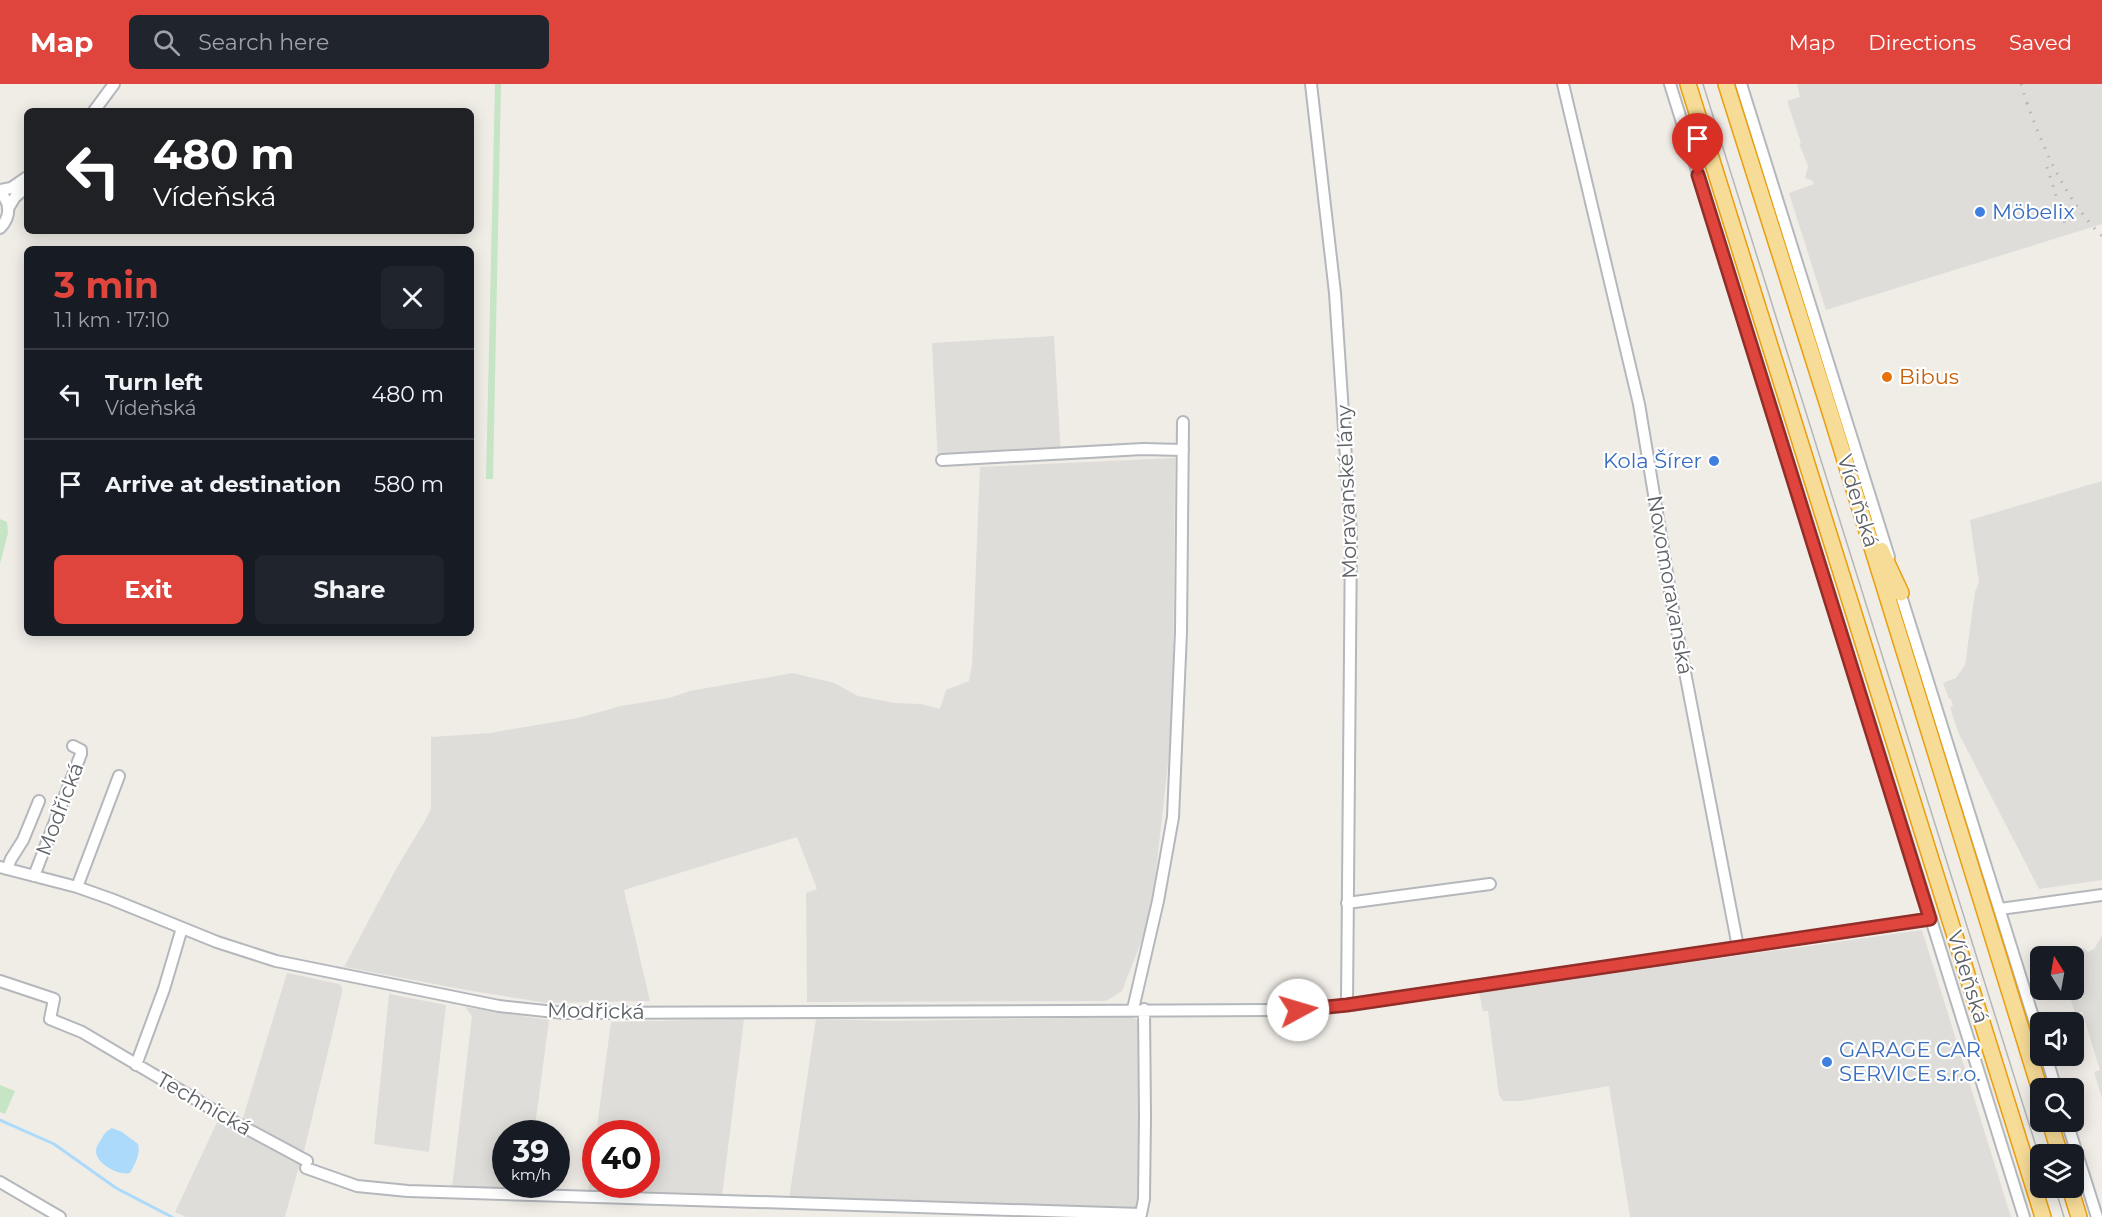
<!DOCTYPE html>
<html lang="en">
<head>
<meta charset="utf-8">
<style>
	:root { --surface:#171b24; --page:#20242c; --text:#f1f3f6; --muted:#9ea1a6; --line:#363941; --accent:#e0453d }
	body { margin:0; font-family:Montserrat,sans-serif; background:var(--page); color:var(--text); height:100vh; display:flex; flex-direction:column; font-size:22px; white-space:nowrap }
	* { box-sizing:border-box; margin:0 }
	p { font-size:20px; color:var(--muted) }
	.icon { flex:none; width:33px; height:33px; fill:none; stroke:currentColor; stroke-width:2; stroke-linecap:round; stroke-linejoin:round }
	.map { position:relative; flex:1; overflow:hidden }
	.sheet { position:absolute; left:24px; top:162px; width:450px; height:390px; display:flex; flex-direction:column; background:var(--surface); border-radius:9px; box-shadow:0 3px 15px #0003 }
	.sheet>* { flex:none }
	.banner { position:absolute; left:24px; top:24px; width:450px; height:126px; border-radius:9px; box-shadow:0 3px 15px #0003; background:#202124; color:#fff; overflow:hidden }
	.needle { width:39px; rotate:349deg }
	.buttons { position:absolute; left:2030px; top:862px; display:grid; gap:12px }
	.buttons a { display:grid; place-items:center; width:54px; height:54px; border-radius:9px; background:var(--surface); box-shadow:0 3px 15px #0003; font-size:30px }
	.speed { position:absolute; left:492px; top:1036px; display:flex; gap:12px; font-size:30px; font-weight:700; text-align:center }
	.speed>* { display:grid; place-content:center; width:78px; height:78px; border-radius:50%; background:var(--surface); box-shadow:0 3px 15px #0003; line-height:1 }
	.speed small { font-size:15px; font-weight:400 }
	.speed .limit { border:9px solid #d22; background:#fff; color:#111 }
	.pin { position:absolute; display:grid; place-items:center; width:51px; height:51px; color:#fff; margin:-62px -26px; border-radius:50% 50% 50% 0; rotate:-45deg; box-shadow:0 0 6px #0007 }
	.pin .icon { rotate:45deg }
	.me { position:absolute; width:66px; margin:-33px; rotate:84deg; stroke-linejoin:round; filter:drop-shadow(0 0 4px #0008) }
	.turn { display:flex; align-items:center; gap:21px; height:126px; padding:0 30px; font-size:27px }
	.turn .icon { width:78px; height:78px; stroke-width:2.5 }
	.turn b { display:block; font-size:42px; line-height:51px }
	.round { display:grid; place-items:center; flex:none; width:63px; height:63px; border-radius:9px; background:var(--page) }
	.headline { display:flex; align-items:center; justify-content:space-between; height:102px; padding:0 30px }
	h1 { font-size:36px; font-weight:700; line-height:45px; color:var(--accent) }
	.cta { display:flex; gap:12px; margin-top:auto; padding:12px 30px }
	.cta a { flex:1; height:69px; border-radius:9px; background:var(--accent); color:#fff; font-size:24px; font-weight:700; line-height:69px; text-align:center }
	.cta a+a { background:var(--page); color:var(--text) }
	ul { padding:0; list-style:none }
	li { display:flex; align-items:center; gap:18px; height:90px; padding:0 30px; border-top:2px solid var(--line) }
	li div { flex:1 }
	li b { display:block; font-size:22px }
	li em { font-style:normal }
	header { display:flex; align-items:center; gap:36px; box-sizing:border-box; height:84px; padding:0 30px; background:var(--accent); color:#fff }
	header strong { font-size:28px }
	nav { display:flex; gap:33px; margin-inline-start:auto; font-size:21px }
	.search { width:420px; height:54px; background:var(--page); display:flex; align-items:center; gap:15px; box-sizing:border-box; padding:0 21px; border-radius:9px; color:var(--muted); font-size:22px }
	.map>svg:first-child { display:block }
</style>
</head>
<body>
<header>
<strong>Map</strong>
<div class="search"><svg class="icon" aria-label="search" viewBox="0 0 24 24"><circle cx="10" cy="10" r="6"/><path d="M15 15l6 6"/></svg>Search here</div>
<nav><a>Map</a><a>Directions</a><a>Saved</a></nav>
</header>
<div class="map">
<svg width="2102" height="1133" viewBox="0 0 2102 1133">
	<rect width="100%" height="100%" fill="#f0ede7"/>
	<path fill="#dfddd9" d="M 1797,0 L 2102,0 L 2102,140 L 1826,226 L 1789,109 L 1814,100 L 1813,97 L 1805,94 L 1808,82 L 1801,64 L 1799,60 L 1801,59 L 1787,17 L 1800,13 Z
		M 1054,252 L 1061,372 L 938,379 L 932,259 Z
		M 1175,374 L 1173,603 L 1170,661 L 1151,832 L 1122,907 L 1106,917 L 807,918 L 806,809 L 817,805 L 797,753 L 624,806 L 650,917 L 547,919 L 472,907 L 344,883 L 396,785 L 426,735 L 431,724 L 431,653 L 491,649 L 519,644 L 578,634 L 621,622 L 669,614 L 690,607 L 793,589 L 834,599 L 858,612 L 895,619 L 921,620 L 940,625 L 946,606 L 969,597 L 972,581 L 980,383 Z
		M 2102,397 L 2102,796 L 2039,805 L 1958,648 L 1950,623 L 1953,622 L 1951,615 L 1949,615 L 1943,599 L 1956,594 L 1965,581 L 1975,508 L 1979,498 L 1970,436 Z
		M 1922,846 L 2011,1133 L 1630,1133 L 1609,1002 L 1521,1017 L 1503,1017 L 1499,1011 L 1488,927 L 1483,927 L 1479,908 Z
		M 2102,852 L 2102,1015 L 2094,988 L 2100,986 L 2082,928 L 2075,930 L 2068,906 L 2073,906 L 2075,869 L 2084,864 L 2088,868 L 2094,865 Z
		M 287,889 L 339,900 L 342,903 L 342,909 L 303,1071 L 242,1037 Z
		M 389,910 L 446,921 L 429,1068 L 374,1060 Z
		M 465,923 L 549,936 L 534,1050 L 506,1050 L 506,1101 L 528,1101 L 527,1107 L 452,1104 L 472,932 Z
		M 1132,933 L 1137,936 L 1140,944 L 1139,1006 L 1140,1006 L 1138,1122 L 1133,1126 L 789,1115 L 816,935 L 891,937 Z
		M 744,935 L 722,1112 L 588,1109 L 595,1052 L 596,1101 L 646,1101 L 646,1050 L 596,1050 L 611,938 Z
		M 219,1034 L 300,1078 L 285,1133 L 186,1133 L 175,1128 Z"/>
	<path fill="#c6e5c5" d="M 495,0 L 501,0 L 493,395 L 486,395 Z
		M 0,435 L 7,438 L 8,449 L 0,480 Z
		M 0,1001 L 15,1007 L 5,1030 L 0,1028 Z"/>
	<path fill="#acdafa" d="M 112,1044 L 122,1048 L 138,1060 C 141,1069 135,1080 130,1089 C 119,1092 96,1080 96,1067 C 96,1062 100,1058 102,1054 C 105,1048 107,1047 112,1044 Z"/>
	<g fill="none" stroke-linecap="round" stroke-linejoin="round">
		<path stroke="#acdafa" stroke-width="3" d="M 0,1036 L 54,1060 L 116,1104 L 172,1133"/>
		<defs>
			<path id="minor" d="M 1311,0 L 1335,209 L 1351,450 L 1347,921
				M 1563,0 L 1639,320 L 1674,531 L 1738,863
				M 1670,0 L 2024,1133
				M 1741,0 L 1889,473
				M 94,27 L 114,0
				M 0,106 L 11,104 L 27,93
				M 0,108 C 11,119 11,133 0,144
				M 9,123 L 15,113 L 27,103
				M 942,376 L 1143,365 L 1183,366
				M 1898,502 L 2040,955
				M 0,783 L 77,803 L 111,815 L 217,858 L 276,877 L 499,922 L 564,929 L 1298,926 L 1347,921 L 1931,835
				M 7,785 L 11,775 L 23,756 L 39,717
				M 34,792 L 81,670 L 81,666 L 73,662
				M 77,803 L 119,692
				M 1347,819 L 1490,800
				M 2000,825 L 2102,811
				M 0,897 L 54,915 L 50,935 L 82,948 L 227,1034 L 307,1077
				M 1133,925 L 1158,817 L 1173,733 L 1181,548 L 1183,338
				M 2046,972 L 2056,1005
				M 136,981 L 164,905 L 182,844
				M 2067,1038 L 2097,1133
				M 306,1084 L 357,1102 L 408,1107 L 1141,1130 L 1144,1115 L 1145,1032 L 1144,925
				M 0,1098 L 60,1133"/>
			<path id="highway" d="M 1688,0 L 2043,1133
				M 1726,0 L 1831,331 L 2040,1006
				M 1881,466 L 1901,509
				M 2050,1038 L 2060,1071
				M 2070,1104 L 2079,1133"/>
		</defs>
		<use href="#minor" stroke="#b4b7bb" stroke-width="14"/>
		<use href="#highway" stroke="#e99e0e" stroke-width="18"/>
		<use href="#minor" stroke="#fff" stroke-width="10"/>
		<use href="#highway" stroke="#f7dc97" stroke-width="15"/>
		<path stroke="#b5b6b6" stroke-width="1.5" d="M 1703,0 L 2040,1075
			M 2055,1104 L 2064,1133"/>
		<path stroke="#b5b6b6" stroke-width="3" stroke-dasharray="1.5 8" stroke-linecap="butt" d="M 2021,0 L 2029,26
			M 2027,19 C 2044,66 2066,117 2102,152
			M 2047,83 L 2067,146"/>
	</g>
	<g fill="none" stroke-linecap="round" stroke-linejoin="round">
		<defs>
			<path id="route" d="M 1298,926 L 1347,921 L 1930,835 L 1698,91"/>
		</defs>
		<use href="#route" stroke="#922d28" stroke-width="15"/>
		<use href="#route" stroke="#e0453d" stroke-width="10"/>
	</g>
	<g fill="#3f7fe0" stroke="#fff" stroke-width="2">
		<circle cx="1980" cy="128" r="6"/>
		<circle cx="1714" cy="377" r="6"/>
		<circle cx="1827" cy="978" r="6"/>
	</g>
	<circle fill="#e8710a" stroke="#fff" stroke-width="2" cx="1887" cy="293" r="6"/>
	<g text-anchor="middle" stroke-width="4.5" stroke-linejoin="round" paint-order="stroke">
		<g font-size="21" fill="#366cbe" stroke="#fff" text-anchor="start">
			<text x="1992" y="135">Möbelix</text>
			<text x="1702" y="384" text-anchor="end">Kola Šírer</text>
			<text x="1839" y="973">GARAGE CAR<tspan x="1839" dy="24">SERVICE s.r.o.</tspan></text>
		</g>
		<g font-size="21" fill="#c56008" stroke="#fff" text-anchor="start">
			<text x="1899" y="300">Bibus</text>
		</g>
		<g font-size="21" fill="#5e6266" stroke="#fff">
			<text transform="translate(1347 408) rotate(-92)" y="7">Moravanské lány</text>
			<text transform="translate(1858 417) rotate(73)" y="7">Vídeňská</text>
			<text transform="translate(1670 501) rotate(80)" y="7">Novomoravanská</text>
			<text transform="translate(60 725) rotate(-69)" y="7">Modřická</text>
			<text transform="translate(1968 893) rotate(73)" y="7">Vídeňská</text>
			<text transform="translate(596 927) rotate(1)" y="7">Modřická</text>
			<text transform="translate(204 1020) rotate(30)" y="7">Technická</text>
		</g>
	</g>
</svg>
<div class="buttons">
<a><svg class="needle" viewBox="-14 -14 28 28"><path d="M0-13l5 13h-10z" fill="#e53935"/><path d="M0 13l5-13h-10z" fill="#9ea1a6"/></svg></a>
<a><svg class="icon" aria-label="sound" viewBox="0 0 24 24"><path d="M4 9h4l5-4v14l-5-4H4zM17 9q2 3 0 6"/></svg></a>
<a><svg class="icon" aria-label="search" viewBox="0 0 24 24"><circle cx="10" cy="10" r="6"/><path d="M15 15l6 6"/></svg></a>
<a><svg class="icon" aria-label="layers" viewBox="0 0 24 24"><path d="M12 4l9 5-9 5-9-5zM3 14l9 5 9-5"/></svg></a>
</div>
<div class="speed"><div>39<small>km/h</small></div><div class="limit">40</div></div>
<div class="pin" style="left:1698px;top:91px;background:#d93025"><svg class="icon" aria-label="arrive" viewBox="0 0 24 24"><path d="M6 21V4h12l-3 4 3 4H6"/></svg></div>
<svg class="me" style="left:1298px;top:926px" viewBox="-20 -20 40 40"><circle r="19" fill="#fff"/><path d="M0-13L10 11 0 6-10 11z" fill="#e0453d"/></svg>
<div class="banner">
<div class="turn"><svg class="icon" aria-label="left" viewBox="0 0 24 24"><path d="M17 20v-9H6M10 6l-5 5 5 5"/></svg><div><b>480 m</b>Vídeňská</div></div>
</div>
<section class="sheet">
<div class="headline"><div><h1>3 min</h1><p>1.1 km · 17:10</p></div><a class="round"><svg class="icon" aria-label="close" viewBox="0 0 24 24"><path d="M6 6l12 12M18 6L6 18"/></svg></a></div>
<ul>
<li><svg class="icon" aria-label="left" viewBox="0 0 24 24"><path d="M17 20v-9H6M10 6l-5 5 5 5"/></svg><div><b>Turn left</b><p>Vídeňská</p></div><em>480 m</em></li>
<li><svg class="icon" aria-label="arrive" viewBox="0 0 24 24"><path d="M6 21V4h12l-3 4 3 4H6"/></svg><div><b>Arrive at destination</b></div><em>580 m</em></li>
</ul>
<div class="cta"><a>Exit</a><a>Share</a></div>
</section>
</div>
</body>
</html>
